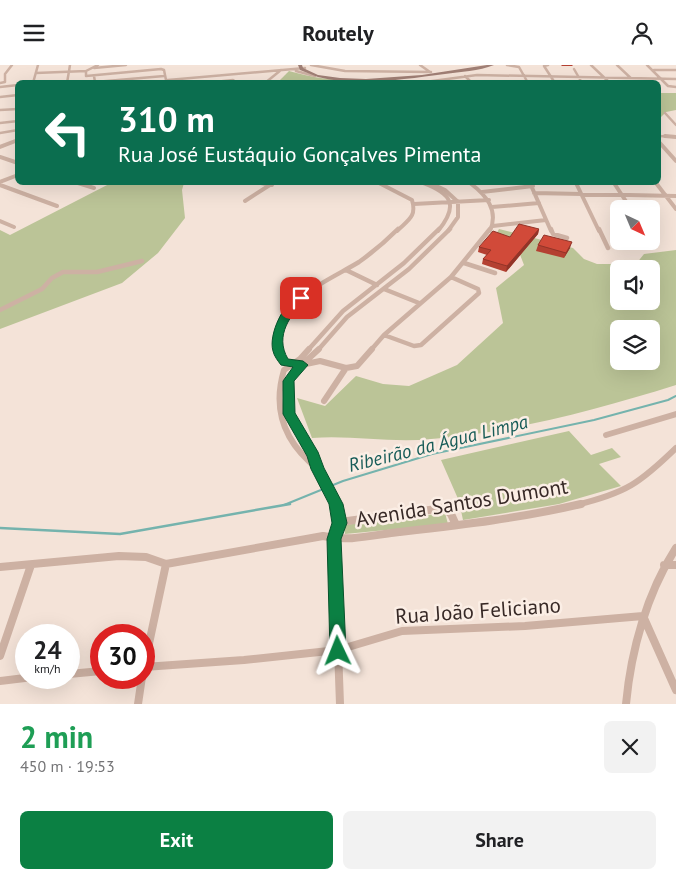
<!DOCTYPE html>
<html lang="en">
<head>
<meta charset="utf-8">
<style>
	:root { --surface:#fff; --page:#f2f2f2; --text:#202124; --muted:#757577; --accent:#0b8043 }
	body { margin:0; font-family:"PT Sans",sans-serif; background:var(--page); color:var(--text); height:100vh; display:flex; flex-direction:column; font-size:19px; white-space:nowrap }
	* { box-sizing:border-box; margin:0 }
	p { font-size:16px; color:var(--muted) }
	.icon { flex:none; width:28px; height:28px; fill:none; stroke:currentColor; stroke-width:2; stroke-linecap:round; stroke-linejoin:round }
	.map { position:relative; height:639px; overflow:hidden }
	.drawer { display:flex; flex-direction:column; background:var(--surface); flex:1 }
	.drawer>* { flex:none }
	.banner { position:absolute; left:15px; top:15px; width:646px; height:105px; border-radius:8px; box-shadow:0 5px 20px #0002; background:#0b6e4f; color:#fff; overflow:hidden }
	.needle { width:32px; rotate:136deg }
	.controls { position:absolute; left:610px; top:135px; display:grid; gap:10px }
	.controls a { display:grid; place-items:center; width:50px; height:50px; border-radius:8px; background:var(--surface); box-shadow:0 5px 20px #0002; font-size:25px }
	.speed { position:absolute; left:15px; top:559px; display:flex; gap:10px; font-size:25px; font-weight:700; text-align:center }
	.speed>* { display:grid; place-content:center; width:65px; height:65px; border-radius:50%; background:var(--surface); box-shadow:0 5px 20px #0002; line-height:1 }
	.speed small { font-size:12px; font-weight:400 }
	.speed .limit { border:8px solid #d22; background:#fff; color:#111 }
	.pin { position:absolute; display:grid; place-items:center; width:42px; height:42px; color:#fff; margin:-21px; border-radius:10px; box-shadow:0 2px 8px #0006 }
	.me { position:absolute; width:55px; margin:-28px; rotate:358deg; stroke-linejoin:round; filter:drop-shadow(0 0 4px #0008) }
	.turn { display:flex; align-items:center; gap:18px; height:105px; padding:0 20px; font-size:22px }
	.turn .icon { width:65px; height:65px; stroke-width:2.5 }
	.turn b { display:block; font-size:35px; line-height:42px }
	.round { display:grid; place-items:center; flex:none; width:52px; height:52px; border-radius:8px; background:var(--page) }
	.overview { display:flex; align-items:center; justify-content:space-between; height:85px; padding:0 20px }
	h1 { font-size:30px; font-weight:800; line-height:38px; color:#1e9e55 }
	.action { display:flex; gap:10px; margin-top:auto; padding:10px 20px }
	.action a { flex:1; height:58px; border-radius:8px; background:var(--accent); color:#fff; font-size:20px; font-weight:800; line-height:58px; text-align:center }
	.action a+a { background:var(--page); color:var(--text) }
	header { display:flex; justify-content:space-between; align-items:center; height:65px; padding:0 20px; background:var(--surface); font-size:22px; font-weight:800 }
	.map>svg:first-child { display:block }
</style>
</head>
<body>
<header><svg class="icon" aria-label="menu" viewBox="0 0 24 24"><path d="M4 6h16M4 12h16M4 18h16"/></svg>Routely<svg class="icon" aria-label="person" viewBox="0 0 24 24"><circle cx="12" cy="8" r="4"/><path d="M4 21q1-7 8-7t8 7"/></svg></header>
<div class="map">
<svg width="676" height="639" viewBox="0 0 676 639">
	<rect width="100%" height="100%" fill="#f4e3d8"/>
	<path fill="#bbc497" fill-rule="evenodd" d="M 289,6 C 316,14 341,16 369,15 L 371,17 L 277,18 Z
		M 659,28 L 676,28 L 676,45 L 666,47 L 659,54 Z
		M 111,118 L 184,118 L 182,125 L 185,153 L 158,188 L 122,218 L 0,264 L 0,165 L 10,170 Z
		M 499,164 L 573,183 L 584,194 L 597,199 L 636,199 L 644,189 L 676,185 L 676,320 C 596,345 514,367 431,374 C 391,378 352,370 312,373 L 297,333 L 325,341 L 356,311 L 383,319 L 409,321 L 457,300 L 503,258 L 496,223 L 524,200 L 519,187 L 492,177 ZM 619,204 L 651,204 L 651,236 L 619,236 ZM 619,264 L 651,264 L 651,296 L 619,296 Z
		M 569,366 L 591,390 L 612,383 L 621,392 L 599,399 L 621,421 L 559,439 L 463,455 L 459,436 L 441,395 Z
		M 445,448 L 448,459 L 345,469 L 344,460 Z"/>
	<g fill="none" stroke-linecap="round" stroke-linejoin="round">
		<path stroke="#75b3ad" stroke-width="2" d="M 284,440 L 343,416 L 432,389 L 594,355 L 668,335 L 676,331"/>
		<path stroke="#75b3ad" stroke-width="2.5" d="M 0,463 L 120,469 L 290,439"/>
		<path stroke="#cdb1a3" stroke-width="2.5" d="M 98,0 L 86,6 L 86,11 L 161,4 L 164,5 L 166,15 L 168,15 L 305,3
			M 311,0 L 345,6 L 431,7
			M 420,0 L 430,7
			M 507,0 L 519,2 L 528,18
			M 548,0 L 544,1 L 555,18
			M 591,0 L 610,18
			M 617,0 L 636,18
			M 647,0 L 668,21 L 676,22
			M 94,3 L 126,0
			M 574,4 L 582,18
			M 654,5 L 676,5
			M 296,6 L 315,11
			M 36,8 L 86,6
			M 94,11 L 95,17 L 164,11
			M 465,11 L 472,18
			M 425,17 L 477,10 L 676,14
			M 0,18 L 5,17 L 5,9 L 12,0
			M 33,18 L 38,0
			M 67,18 L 70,0
			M 205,18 L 233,15 L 238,18
			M 265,18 L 281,5
			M 401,18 L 403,18
			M 0,22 L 18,20
			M 0,32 L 18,30
			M 0,45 L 18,44
			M 665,48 L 676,60
			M 0,58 L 18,56
			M 0,68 L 18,65
			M 659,71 L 676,72"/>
		<path stroke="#cdb1a3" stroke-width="4" d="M 665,71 L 676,72
			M 659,77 L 676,96
			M 0,82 L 18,75
			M 0,92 L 18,98
			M 0,117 L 18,110
			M 78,118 L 94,123
			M 261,118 L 272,120
			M 379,118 L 412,135 C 417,152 408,155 397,166
			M 423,118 C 452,129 459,140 438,166
			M 430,118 L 445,125 L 458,137 L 458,152 L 448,166
			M 470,118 C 486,130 499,145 490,166
			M 530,118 L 551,166
			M 576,118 L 599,166
			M 614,118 L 631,144
			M 656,118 L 676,144
			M 0,120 L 57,141
			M 482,127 L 533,121
			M 534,128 L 676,131
			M 245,136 L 273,118
			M 414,139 L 489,135
			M 492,142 L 539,138
			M 0,156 L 14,162
			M 493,161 L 546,155"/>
		<path stroke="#cdb1a3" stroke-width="4.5" d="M 551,164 L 553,169 L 567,173
			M 599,164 L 608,183
			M 651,175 L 653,178
			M 464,198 L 495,208
			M 346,205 L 377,220
			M 384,224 L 419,238
			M 0,245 L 42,224 L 52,213 L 63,207 L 97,207 L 142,196
			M 384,270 L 414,281 L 421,280 L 479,228 L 478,224 L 451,212
			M 279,285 C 268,239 328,216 359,197 C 373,187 386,176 398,164
			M 308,285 L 343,246 L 404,198 L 439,164
			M 318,285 L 347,252 L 409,204 L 450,164
			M 371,285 L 384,270 L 451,212 L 490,164"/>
		<path stroke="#cdb1a3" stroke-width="6" d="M 279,284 L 282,296 L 292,299
			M 309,284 L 300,294 L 284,305 C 272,345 285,378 318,404
			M 319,284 L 294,307 L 289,317 L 289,349 L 314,391 L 318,404 L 336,440
			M 306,299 L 320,296 L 346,303
			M 324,336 L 346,303 L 357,301 L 372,284
			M 606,370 L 676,349
			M 576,440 C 626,428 640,418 676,383"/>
		<path stroke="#cdb1a3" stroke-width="8" d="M 336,439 L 340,457 L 334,474 L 340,639
			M 340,457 L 444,443 L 451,449 L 456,460
			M 664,500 L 676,500
			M 0,502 L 119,491 L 146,492 L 166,499 L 323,471 C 349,477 373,470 399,467 C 460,460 522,453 581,439
			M 0,591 L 31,500
			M 144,602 L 244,595 L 338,585 L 402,566 L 525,561 L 643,551 L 676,625
			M 144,602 L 166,499
			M 69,609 L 101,606
			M 0,616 L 33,612
			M 138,639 L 142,612
			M 626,639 C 631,585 647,528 676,483"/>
		<path fill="#a07f75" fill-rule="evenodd" d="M 298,0 L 302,0 L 303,3 L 318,10 L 340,13 L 366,14 L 422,10 L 487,0 L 494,0 C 479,6 460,7 445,9 C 405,14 357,22 318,12 C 312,10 306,7 300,5 Z"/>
	</g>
	<path fill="#b44031" d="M 561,0 L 573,0 L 572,1 L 562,1 Z
		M 539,164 L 538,169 L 506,207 L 482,199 L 483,194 L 487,190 L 478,187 L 479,182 L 510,172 Z
		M 538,180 L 570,183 L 564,193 L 536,186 Z"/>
	<path fill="#923428" d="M 539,164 L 538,169 L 506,207 L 507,201 Z
		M 572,177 L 570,183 L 564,193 L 566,188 Z"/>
	<path fill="#d14a39" stroke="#923428" d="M 519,159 L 539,164 L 507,201 L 483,194 L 491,185 L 479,182 L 493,166 L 510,172 Z
		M 544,170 L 572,177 L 566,188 L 538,180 Z"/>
	<path fill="#0b8043" stroke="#07532c" d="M 301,230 L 306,233 C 291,250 274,270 288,294 L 303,296 L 308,300 L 294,316 L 295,348 L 318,387 L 324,403 L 343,439 L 347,458 L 341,474 L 346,586 L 344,591 L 338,594 L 332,591 L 330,586 L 327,474 L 332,458 L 329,439 L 311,404 L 307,391 L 283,349 L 283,316 L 293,302 L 281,300 C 278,296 274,291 273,286 C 268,270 284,235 301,230 Z"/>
	<g text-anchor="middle" stroke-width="5" stroke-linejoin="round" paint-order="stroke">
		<g font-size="19" font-style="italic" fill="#185c58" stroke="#fbeee5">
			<text transform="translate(438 378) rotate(-14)" y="7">Ribeirão da Água Limpa</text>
		</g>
		<g font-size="21" fill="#372926" stroke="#fbeee5">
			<text transform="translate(462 438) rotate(-9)" y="7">Avenida Santos Dumont</text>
			<text transform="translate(478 546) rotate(-4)" y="7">Rua João Feliciano</text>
		</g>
	</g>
</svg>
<div class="controls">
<a><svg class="needle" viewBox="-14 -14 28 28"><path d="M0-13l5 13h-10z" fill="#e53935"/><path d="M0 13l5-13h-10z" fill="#757577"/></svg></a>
<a><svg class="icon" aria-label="sound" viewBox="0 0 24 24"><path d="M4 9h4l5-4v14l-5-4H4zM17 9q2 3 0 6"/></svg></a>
<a><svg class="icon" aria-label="layers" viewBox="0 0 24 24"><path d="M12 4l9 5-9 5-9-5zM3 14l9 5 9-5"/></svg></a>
</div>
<div class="speed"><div>24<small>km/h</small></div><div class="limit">30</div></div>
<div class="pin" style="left:301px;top:233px;background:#d93025"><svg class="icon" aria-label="arrive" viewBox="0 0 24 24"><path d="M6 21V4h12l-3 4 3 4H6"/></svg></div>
<svg class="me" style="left:338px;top:586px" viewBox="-20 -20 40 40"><path d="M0-17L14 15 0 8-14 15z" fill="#0b8043" stroke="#fff" stroke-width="4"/></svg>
<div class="banner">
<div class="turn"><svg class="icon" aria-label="left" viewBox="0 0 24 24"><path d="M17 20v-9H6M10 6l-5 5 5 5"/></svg><div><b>310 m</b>Rua José Eustáquio Gonçalves Pimenta</div></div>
</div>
</div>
<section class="drawer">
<div class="overview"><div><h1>2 min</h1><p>450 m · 19:53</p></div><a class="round"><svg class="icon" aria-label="close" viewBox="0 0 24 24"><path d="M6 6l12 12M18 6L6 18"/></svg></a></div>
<div class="action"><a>Exit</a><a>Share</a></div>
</section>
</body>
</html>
